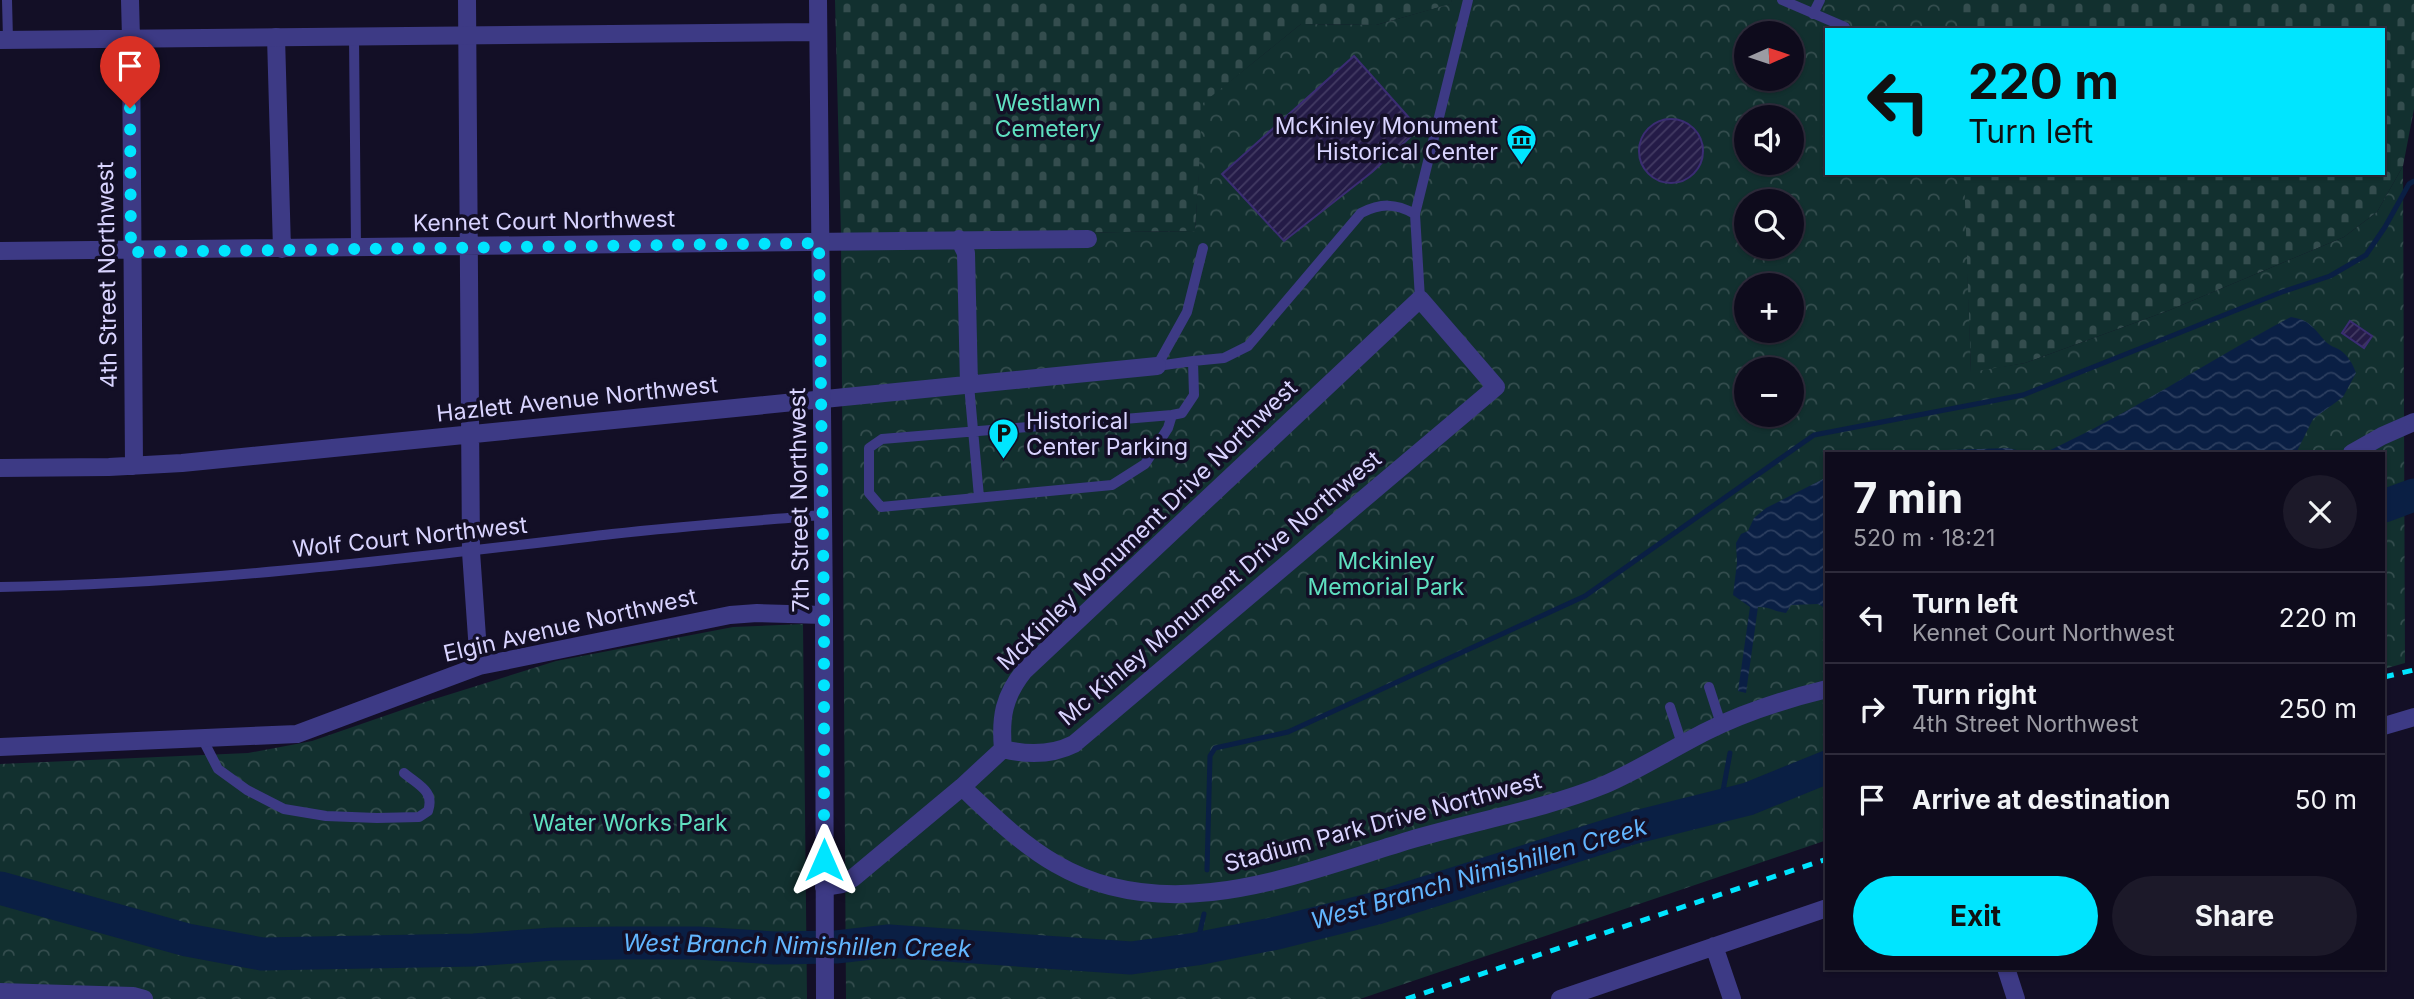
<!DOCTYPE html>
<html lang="en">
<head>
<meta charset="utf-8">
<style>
	:root { --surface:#0e0b1c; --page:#1c1929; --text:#f1f3f6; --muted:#9b9ba3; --line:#2e2b3b; --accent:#00e5ff }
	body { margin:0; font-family:Inter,sans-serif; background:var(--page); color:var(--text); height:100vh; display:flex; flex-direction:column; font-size:26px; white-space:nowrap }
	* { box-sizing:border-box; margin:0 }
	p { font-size:23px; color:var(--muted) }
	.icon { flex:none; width:38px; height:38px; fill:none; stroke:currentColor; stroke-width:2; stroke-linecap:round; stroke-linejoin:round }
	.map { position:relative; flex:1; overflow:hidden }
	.sheet { position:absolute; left:1825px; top:452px; width:560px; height:518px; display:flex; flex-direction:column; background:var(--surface); border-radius:0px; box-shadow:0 2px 5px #0004,0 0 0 2px var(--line) }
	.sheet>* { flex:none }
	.hud { position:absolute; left:1825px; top:28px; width:560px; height:147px; border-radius:0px; box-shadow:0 2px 5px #0004,0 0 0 2px var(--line); background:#00e5ff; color:#111; overflow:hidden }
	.needle { width:46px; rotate:87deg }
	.buttons { position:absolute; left:1734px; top:21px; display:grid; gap:14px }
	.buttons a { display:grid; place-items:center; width:70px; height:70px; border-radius:50%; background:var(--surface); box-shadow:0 2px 5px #0004,0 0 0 2px var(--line); font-size:35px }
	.pin { position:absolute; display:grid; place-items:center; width:60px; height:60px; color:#fff; margin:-72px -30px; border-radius:50% 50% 50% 0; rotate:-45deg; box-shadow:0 0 7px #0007 }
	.pin .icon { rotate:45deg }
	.me { position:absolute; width:77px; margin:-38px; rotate:0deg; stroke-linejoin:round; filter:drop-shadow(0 0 5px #0008) }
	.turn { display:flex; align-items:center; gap:24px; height:147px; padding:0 28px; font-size:32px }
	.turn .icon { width:91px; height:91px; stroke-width:2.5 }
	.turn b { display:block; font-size:49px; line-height:60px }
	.round { display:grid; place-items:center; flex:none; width:74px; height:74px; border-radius:37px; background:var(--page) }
	.head { display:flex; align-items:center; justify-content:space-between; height:119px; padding:0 28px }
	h1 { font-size:42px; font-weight:700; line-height:52px }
	.cta { display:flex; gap:14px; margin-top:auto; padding:14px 28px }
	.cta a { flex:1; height:80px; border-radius:42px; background:var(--accent); color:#111; font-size:28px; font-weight:700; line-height:80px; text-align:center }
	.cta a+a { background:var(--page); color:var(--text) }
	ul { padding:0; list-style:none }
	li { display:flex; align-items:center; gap:21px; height:91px; padding:0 28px; border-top:2px solid var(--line) }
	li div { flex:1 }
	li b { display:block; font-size:26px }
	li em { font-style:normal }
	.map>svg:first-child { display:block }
</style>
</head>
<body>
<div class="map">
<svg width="2414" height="999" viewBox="0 0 2414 999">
	<defs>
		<pattern id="cemetery-stones" width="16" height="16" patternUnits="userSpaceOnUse" patternTransform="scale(1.75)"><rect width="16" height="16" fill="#12302f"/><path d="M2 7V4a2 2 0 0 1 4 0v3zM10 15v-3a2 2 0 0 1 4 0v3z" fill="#344d4e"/></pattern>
		<pattern id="park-crowns" width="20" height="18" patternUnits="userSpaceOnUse" patternTransform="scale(1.75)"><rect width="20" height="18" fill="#12302f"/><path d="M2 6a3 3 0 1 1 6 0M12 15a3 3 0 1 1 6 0" fill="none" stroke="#344d4e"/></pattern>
		<pattern id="water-waves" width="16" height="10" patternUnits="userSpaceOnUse" patternTransform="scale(1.75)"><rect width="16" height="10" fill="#0a1f44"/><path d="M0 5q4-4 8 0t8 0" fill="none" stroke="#2d3f60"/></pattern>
		<pattern id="building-hatch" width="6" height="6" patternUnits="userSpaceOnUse" patternTransform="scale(1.75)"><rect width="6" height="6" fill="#241b47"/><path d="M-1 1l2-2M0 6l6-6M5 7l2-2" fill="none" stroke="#433b63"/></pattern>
	</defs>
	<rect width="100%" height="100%" fill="#130f26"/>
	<path fill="url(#cemetery-stones)" d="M 835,0 L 1452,0 L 1451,4 L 1376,25 L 1301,24 L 1204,103 L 1195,231 L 841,236 Z
		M 1958,0 L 2414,0 L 2414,109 L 2403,166 L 2377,212 L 2344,237 L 2170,310 L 2025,363 L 1971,373 L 1963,173 L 2384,173 L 2384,30 L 1959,30 Z"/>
	<path fill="url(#park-crowns)" fill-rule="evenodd" d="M 1452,0 L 1959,0 L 1960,30 L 1827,30 L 1827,173 L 1964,173 L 1971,372 L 2025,363 L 2170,310 L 2344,237 L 2377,212 L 2403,166 L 2405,663 L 2384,669 L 2384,453 L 1827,453 L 1827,840 L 1360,999 L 846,999 L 841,236 L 1195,231 L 1203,103 L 1301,24 L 1376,25 L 1450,4 ZM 1746,33 L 1792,33 L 1792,79 L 1746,79 ZM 1746,117 L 1792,117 L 1792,163 L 1746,163 ZM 1746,201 L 1792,201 L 1792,247 L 1746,247 ZM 1746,285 L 1792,285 L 1792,331 L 1746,331 ZM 1746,369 L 1792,369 L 1792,415 L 1746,415 Z
		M 803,624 L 807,999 L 0,999 L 0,764 L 248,753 L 312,741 L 425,702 L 556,661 L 733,627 Z"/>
	<path fill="url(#water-waves)" d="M 2291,317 C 2311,320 2314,329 2326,342 C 2330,346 2335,347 2340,350 C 2348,356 2353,364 2356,373 L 2343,397 L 2313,419 L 2296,453 L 2044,453 C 2130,414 2208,361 2291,317 Z
		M 2008,448 L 2030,453 L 1907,453 L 1918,451 Z
		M 1827,477 L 1827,609 L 1818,604 L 1791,605 L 1786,613 C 1776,612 1768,606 1758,607 L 1746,693 L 1738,691 L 1750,607 L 1733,595 L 1737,563 L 1736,543 L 1741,534 L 1748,531 L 1754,518 L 1766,508 Z"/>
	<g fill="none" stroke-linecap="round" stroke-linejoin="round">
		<path stroke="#0a1f44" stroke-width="5" d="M 1720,807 L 1730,753
			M 1207,870 L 1210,756 L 1215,748 L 1288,732 L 1585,596 L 1814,435 L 2023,395 L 2282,292 L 2330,276 L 2366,255 L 2385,227 L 2409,184 L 2414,181
			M 1196,949 L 1204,914"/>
		<path stroke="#0a1f44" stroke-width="33" d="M 2384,506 L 2414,495
			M 0,888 L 187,940 L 262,954 L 474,950 L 553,944 L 619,943 L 697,943 L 775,948 L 836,947 L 889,941 L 1131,958 L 1196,949 L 1277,933 L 1377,908 L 1632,828 L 1748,799 L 1827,767"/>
	</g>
	<path fill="url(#building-hatch)" stroke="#3b2d73" stroke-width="2" d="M 1354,56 L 1419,129 L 1372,172 L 1284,241 L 1222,174 Z
		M1639 151a32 32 0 1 1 64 0a32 32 0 1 1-64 0Z
		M 2350,321 L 2372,336 L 2364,348 L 2342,333 Z"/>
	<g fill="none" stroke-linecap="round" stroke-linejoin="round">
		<path stroke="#3d3a85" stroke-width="10" d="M 7,0 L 8,39
			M 1782,0 L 1845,27
			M 1813,14 L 1820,0
			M 354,36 L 356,248
			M 1415,214 L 1468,0
			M 1193,361 L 1224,358 L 1248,346 L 1361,213 C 1381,203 1395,203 1415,214 L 1420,299
			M 1157,366 L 1193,361 L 1194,395 L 1182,413 L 1172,415 L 1168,428 L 1145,464 L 1112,485 L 881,507 L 869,493 L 869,448 L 882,439 L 1172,415
			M 1157,366 L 1187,312 L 1203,248
			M 969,385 L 979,497
			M 0,587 C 205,584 409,558 612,534 C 682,526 753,521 823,515
			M 1709,687 L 1721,724
			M 1670,707 L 1682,744
			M 202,738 L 218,769 L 247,790 L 284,809 L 326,816 L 377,818 L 419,817 L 428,811 C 435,791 418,785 404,773"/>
		<path stroke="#3d3a85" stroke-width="18" d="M 467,0 L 471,552 L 479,666
			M 276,37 L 282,249
			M 131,38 L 134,466
			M 959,239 L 966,253 L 969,385
			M 0,251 L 1088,239
			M 1420,299 L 1496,387 L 1074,744 C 1052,755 1027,755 1003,749 C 1000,717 1004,696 1024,671 Z
			M 2352,453 L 2382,436 L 2414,422
			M 0,468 L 109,467 L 182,463 L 1157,366
			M 2384,726 L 2414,717
			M 0,747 L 297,734 L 479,666 L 730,615 L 757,613 L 824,615
			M 962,787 C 992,815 1021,844 1056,864 C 1168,929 1298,874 1410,840 C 1474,821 1542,810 1604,785 C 1639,770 1673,748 1707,731 C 1745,712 1786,699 1827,689
			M 824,887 L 842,884 L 853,878 L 962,787 L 1003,749
			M 1714,946 L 1732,999
			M 2006,968 L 2016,999
			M 0,992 L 133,996 L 144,999
			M 1560,999 L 1827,908"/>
		<path stroke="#3d3a85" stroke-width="18" d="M 130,0 L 131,38
			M 818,0 L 824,615 L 825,999
			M 0,40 L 818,32"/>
		<path stroke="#00e5ff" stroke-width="5" stroke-dasharray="10 9" stroke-linecap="butt" d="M 2384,677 L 2414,670
			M 1406,999 L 1827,859"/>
	</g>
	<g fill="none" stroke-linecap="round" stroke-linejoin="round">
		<path stroke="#00e5ff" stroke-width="12" stroke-dasharray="0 21.6" d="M 130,108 L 131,252 L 819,243 L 824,615 L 824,860"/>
	</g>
	<defs>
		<symbol id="museum-pin" viewBox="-11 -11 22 30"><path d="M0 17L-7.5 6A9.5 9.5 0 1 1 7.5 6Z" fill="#00e5ff" stroke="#130f26"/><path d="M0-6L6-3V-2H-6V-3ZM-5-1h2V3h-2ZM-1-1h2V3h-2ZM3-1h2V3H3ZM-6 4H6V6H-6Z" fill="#111"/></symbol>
		<symbol id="parking-pin" viewBox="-11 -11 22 30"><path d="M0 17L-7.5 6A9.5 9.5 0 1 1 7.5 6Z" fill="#00e5ff" stroke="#130f26"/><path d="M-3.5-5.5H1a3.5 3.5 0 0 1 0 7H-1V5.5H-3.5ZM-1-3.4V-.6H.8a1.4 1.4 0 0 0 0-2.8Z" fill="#111"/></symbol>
	</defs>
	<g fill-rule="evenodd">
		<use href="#museum-pin" x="1504" y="122" width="35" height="47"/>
		<use href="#parking-pin" x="986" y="416" width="35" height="47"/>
	</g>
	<g text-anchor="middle" stroke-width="7" stroke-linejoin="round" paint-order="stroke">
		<g font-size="23" fill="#5fe0c0" stroke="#130f26">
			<text x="1048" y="111">Westlawn<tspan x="1048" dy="26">Cemetery</tspan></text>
			<text x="1386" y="569">Mckinley<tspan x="1386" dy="26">Memorial Park</tspan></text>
			<text x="630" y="831">Water Works Park</text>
		</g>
		<g font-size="23" fill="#d9d4ff" stroke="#130f26" text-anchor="end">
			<text x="1498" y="134">McKinley Monument<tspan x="1498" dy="26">Historical Center</tspan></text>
			<text x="1026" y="429" text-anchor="start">Historical<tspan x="1026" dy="26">Center Parking</tspan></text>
		</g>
		<g font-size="23" fill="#d9d4ff" stroke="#130f26">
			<text transform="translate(544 221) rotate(-1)" y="8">Kennet Court Northwest</text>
			<text transform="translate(107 275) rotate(-91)" y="8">4th Street Northwest</text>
			<text transform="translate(577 399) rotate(-6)" y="8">Hazlett Avenue Northwest</text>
			<text transform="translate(799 500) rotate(-91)" y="8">7th Street Northwest</text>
			<text transform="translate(1147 525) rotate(-44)" y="8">McKinley Monument Drive Northwest</text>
			<text transform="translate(410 537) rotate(-6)" y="8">Wolf Court Northwest</text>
			<text transform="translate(1220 588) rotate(-40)" y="8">Mc Kinley Monument Drive Northwest</text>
			<text transform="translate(570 625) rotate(-13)" y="8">Elgin Avenue Northwest</text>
			<text transform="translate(1383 822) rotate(-15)" y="8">Stadium Park Drive Northwest</text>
		</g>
		<g font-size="24" font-style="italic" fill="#62b6ff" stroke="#130f26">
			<text transform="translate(1479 874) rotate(-16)" y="8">West Branch Nimishillen Creek</text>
			<text transform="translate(797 946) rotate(1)" y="8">West Branch Nimishillen Creek</text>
		</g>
	</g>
</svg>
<div class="buttons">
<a><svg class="needle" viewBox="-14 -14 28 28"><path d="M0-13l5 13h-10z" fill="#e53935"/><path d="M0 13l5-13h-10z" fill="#9b9ba3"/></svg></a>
<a><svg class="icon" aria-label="sound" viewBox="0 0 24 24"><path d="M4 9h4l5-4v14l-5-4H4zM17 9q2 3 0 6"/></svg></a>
<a><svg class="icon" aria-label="search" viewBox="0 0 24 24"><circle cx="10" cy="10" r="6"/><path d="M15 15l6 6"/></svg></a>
<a>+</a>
<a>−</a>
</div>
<div class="pin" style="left:130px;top:108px;background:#d93025"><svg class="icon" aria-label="arrive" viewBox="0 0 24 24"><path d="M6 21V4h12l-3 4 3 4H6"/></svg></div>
<svg class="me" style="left:824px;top:860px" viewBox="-20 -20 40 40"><path d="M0-17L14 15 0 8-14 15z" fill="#00e5ff" stroke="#fff" stroke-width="4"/></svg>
<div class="hud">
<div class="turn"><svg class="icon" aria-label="left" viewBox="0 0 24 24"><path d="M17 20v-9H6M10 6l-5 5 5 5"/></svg><div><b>220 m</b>Turn left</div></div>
</div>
<section class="sheet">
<div class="head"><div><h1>7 min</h1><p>520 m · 18:21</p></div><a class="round"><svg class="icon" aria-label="close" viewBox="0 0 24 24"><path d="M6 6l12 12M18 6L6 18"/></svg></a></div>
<ul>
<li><svg class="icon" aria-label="left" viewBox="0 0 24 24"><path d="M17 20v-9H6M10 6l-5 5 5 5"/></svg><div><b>Turn left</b><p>Kennet Court Northwest</p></div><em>220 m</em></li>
<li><svg class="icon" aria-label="right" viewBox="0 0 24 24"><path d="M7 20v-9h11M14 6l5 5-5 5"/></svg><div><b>Turn right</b><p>4th Street Northwest</p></div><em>250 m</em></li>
<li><svg class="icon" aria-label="arrive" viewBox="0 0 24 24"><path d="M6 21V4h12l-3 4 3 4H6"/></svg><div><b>Arrive at destination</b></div><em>50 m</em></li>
</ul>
<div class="cta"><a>Exit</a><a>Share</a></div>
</section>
</div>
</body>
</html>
